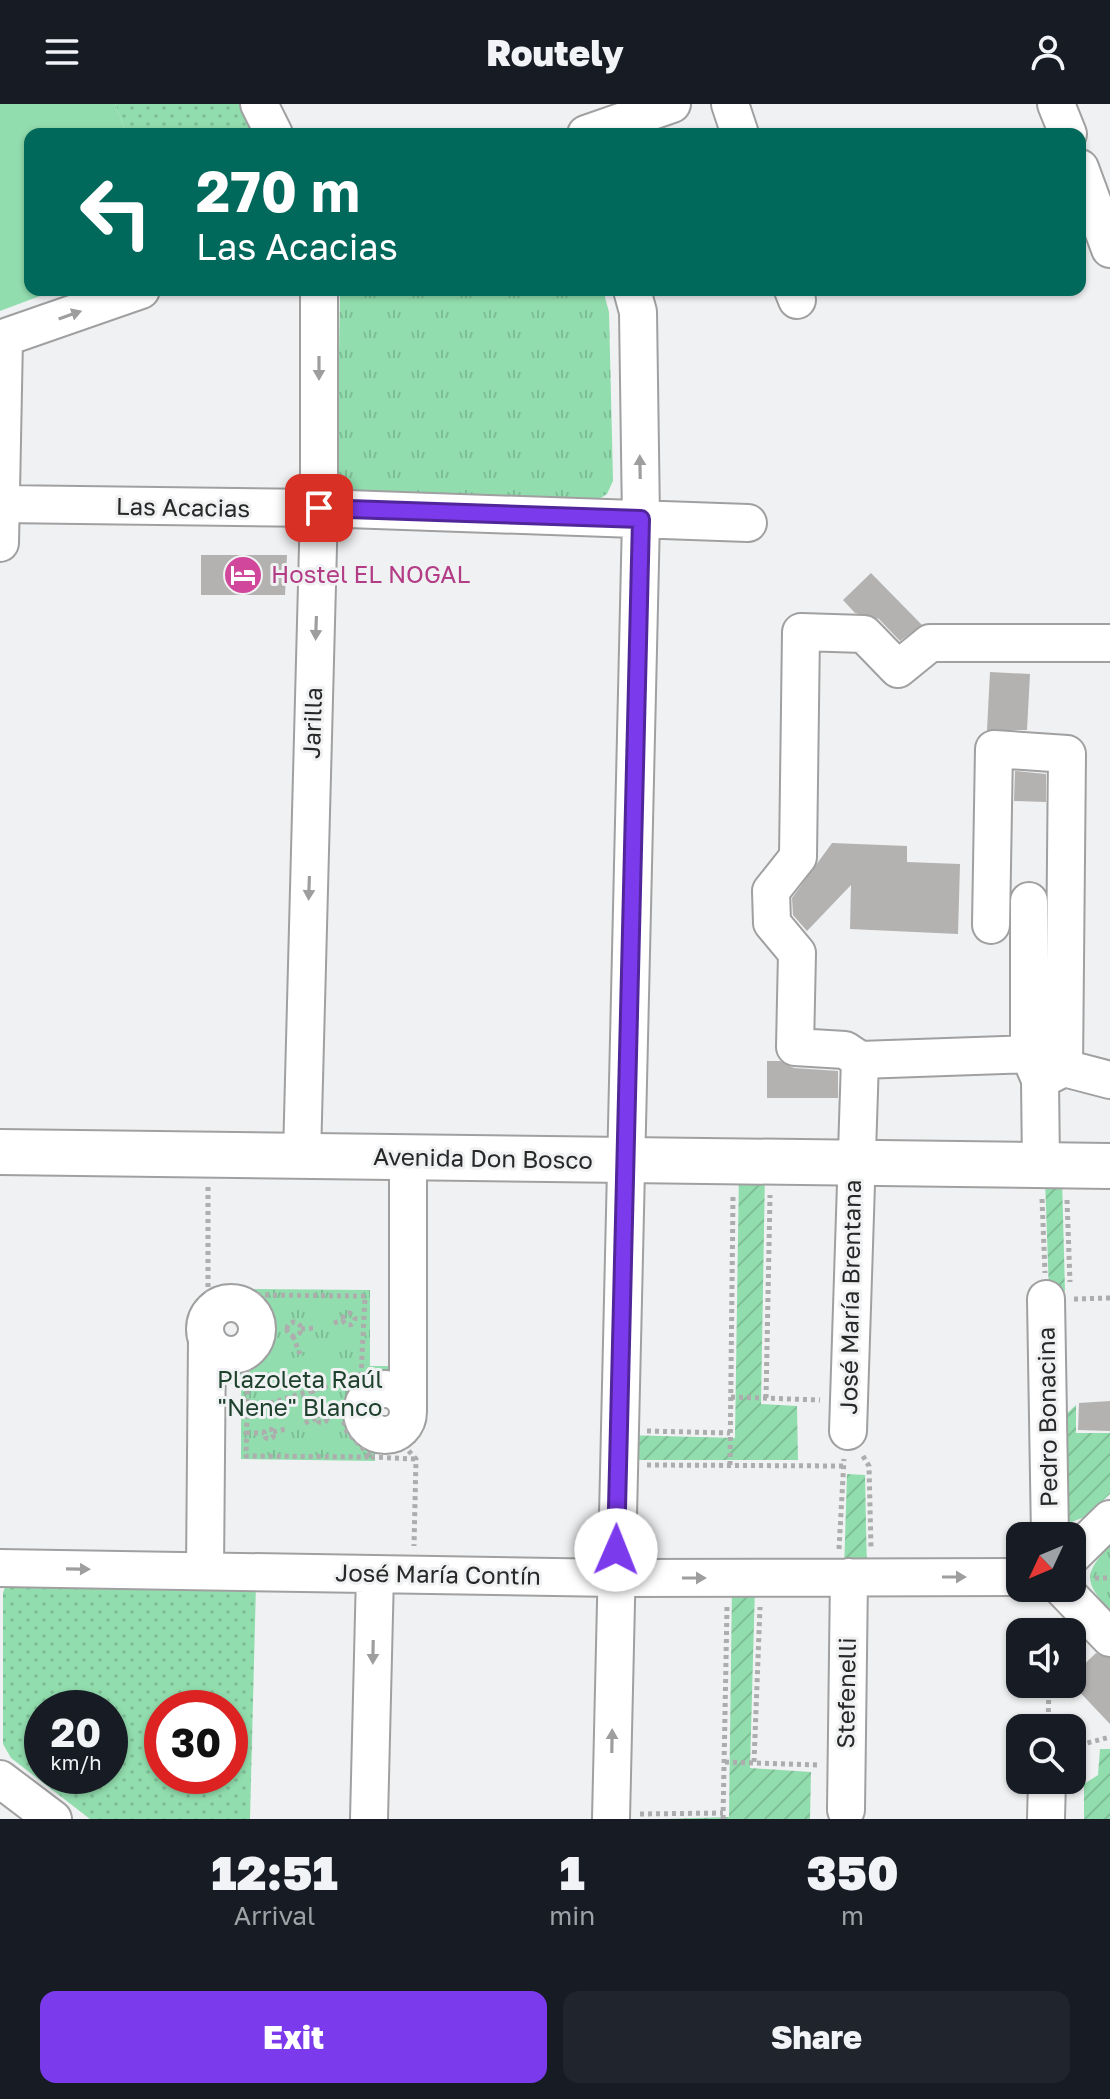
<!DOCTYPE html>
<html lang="en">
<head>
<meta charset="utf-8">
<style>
	:root { --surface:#171b24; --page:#20242c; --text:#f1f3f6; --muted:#9ea1a6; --accent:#7c3aed }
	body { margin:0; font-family:"Golos Text",sans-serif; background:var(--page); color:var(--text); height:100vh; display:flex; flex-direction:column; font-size:30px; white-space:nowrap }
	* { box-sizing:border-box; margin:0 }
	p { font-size:26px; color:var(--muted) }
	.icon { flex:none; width:44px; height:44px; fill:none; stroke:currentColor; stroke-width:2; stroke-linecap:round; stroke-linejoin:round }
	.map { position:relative; height:1715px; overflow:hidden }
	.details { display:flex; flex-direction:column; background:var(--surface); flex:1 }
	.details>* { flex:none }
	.top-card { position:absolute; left:24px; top:24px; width:1062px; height:168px; border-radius:16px; box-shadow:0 2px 6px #0004; background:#00695c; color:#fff; overflow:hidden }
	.needle { width:52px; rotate:226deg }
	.tools { position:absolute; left:1006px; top:1418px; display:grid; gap:16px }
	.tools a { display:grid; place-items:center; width:80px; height:80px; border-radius:16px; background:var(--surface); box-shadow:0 2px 6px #0004; font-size:40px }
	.speed { position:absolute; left:24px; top:1586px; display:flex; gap:16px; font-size:40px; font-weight:700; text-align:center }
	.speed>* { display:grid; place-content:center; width:104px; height:104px; border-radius:50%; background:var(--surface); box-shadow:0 2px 6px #0004; line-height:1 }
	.speed small { font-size:20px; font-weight:400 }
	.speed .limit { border:12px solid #d22; background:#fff; color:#111 }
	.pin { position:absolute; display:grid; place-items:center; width:68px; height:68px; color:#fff; margin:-34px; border-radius:16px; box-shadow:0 4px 12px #0006 }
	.me { position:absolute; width:88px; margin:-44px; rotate:1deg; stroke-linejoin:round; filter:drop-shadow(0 0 6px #0008) }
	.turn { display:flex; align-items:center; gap:28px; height:168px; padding:0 40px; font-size:36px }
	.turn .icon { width:104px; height:104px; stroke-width:2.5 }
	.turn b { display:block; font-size:56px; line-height:68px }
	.eta { display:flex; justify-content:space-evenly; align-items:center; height:136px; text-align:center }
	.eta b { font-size:48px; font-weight:800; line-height:56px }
	.action { display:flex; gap:16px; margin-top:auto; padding:16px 40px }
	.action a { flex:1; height:92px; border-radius:16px; background:var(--accent); color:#fff; font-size:32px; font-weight:800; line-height:92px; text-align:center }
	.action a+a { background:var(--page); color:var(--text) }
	header { display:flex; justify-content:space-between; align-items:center; height:104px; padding:0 40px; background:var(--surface); font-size:36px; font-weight:800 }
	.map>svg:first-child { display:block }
</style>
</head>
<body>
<header><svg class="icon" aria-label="menu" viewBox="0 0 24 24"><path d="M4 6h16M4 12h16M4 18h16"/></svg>Routely<svg class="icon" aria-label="person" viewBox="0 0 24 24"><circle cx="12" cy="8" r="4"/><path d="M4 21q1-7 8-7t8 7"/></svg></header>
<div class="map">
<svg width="1110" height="1715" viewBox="0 0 1110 1715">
	<defs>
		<pattern id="grass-dots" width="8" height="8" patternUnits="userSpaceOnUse" patternTransform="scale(2)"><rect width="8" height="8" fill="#92ddae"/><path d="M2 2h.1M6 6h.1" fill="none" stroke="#7ebe96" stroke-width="1.8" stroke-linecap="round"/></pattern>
		<pattern id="park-tufts" width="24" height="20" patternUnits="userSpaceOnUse" patternTransform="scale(2)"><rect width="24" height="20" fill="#92ddae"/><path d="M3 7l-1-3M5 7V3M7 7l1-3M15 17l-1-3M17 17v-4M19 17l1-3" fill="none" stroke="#7ebe96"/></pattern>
		<pattern id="garden-furrows" width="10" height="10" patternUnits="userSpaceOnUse" patternTransform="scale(2)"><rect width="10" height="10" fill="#92ddae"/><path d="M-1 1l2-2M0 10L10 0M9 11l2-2" fill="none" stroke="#7ebe96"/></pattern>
	</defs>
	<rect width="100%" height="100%" fill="#f0f1f2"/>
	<path fill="url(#grass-dots)" fill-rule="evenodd" d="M 115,0 L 242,0 L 258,30 L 127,30 Z
		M 7,1478 L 256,1480 L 250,1715 L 90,1715 L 11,1654 L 3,1640 L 3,1489 ZM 42,1604 L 110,1604 L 110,1672 L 42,1672 ZM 162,1604 L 230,1604 L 230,1672 L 162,1672 Z"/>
	<path fill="url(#park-tufts)" d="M 340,186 L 603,186 L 609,208 L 613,377 L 607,390 L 596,397 L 353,393 L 341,386 L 337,374 Z
		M 247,1185 L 370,1186 L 370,1262 L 397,1262 C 378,1283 348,1288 360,1322 L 375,1335 L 375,1357 L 241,1355 L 241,1280 L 218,1279 C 242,1262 270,1246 263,1213 L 246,1195 Z
		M 1110,1442 L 1110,1506 C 1084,1479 1083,1469 1110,1442 Z"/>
	<path fill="url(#garden-furrows)" d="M 739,1068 L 765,1068 L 761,1300 L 797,1302 L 798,1356 L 624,1356 L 624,1331 L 735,1334 Z
		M 1062,1074 L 1065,1187 L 1049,1188 L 1045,1075 Z
		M 1076,1301 L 1076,1329 L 1110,1329 L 1110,1390 L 1085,1413 L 1071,1418 L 1065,1414 L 1063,1313 Z
		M 847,1370 L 865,1371 L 867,1468 L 844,1467 Z
		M 732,1481 L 755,1482 L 750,1664 L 811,1668 L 810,1715 L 663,1715 L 729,1713 Z
		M 1100,1645 L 1110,1645 L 1110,1715 L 1084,1715 L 1084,1680 L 1098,1671 Z"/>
	<path fill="#92ddae" d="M 0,0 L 115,0 L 127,30 L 30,30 L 30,186 L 56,186 L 0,207 Z
		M 331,1243 L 342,1280 L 278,1300 L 267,1263 Z"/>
	<path fill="#b3b2b1" d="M 201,451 L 287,451 L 285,491 L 201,491 Z
		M 871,469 L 922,521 L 900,537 L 879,515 L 855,509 L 843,496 Z
		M 990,568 L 1030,570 L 1027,626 L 987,626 Z
		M 1015,667 L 1046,670 L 1046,698 L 1014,697 Z
		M 832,739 L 907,742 L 907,758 L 960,760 L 958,830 L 850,825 L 851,781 L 807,827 L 793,811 L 792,794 Z
		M 767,957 L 780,957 L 794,964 L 838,967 L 838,994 L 767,994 Z
		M 1110,1297 L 1110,1327 L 1078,1326 L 1079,1299 Z
		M 1096,1549 L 1110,1554 L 1110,1620 L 1072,1580 L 1072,1572 Z"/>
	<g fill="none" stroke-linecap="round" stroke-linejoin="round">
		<defs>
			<path id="minor" d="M 259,0 L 274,30
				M 730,0 L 740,30
				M 1056,0 L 1068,30
				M 586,30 L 672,0
				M 1080,64 L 1110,145
				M 793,186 L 797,196
				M 0,235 L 141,186
				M 1,400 L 319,404 L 748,419
				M 0,439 L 4,234
				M 1029,797 L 1029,950 L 1038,971
				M 991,821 L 994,645 L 1067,650 L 1064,964 L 1040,976 L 1041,1062
				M 860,956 L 845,946 L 795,943 L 797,849 L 772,819 L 771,787 L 798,753 L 801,528 L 864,530 L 898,565 L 930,539 L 1110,539
				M 1064,964 L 1110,976
				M 302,1052 L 319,404 L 319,186
				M 408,1054 L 408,1307
				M 1046,1195 L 1050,1432
				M205 1225a26 26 0 1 1 52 0a26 26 0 1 1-52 0Z
				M362 1308a23 23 0 1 1 46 0a23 23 0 1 1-46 0Z
				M 848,1327 L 860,956 L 1029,950
				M 1072,1452 L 1110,1415
				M 0,1464 L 616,1474 L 1020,1473
				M 205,1467 L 207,1236
				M 1062,1484 L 1110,1534
				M 0,1675 L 53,1715
				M 846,1706 L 849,1473
				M 369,1715 L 375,1470
				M 611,1715 L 641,415 L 638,208 L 632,186
				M 1046,1715 L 1047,1676"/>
			<path id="major" d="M 0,1048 L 1110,1062"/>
		</defs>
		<use href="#minor" stroke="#a0a0a1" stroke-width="40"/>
		<use href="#major" stroke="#a0a0a1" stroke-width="48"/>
		<path stroke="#adadae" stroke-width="5" stroke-dasharray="4 4" stroke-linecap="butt" d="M 208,1083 L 208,1188 L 220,1201
			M 1042,1095 L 1045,1169
			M 1067,1096 L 1070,1178
			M 208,1188 L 257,1191
			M 257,1191 L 365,1192 L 361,1272 L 340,1307 L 347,1328 L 371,1353 L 246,1352 L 248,1264 C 276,1243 282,1218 257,1191 Z
			M 1074,1195 L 1110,1194
			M343 1215a6 6 0 1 1 12 0a6 6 0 1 1-12 0Z
			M287 1225a7 7 0 1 1 14 0a7 7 0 1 1-14 0Z
			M 334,1219 L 343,1216
			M 301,1225 L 314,1224
			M 293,1232 L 300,1250
			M 312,1286 L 320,1309
			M 731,1293 L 820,1296
			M 766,1294 L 770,1091
			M 247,1306 L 360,1272
			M317 1314a5 5 0 1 1 10 0a5 5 0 1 1-10 0Z
			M 305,1319 L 317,1314
			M264 1330a5 5 0 1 1 10 0a5 5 0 1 1-10 0Z
			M 647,1327 L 730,1329
			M 273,1328 L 286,1325
			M 246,1329 L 264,1329
			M 398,1335 L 416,1355 L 414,1442
			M 863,1352 L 869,1362 L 871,1444
			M 371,1353 L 415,1355
			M 647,1361 L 843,1362
			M 730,1361 L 733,1091
			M 839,1445 L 844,1355
			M 1095,1474 L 1110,1474
			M 1050,1528 L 1050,1513
			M 1048,1624 L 1049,1580
			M 1072,1643 L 1110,1633
			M 725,1658 L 817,1661
			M 754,1658 L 760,1503
			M 640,1710 L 723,1709
			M 723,1715 L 727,1503"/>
		<use href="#minor" stroke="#fff" stroke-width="36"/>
		<use href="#major" stroke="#fff" stroke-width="44"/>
	</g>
	<defs><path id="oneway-solid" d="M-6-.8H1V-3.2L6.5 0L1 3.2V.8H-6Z" transform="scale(2)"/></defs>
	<g fill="#9e9e9e">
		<use href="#oneway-solid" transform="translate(70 211) rotate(-19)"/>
		<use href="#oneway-solid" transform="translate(319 264) rotate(90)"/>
		<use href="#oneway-solid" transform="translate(640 363) rotate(-91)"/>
		<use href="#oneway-solid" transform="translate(316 524) rotate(92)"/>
		<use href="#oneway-solid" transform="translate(309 784) rotate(92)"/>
		<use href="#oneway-solid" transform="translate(78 1465) rotate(1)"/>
		<use href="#oneway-solid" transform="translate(954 1473)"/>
		<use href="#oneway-solid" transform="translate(694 1474)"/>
		<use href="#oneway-solid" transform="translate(373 1548) rotate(91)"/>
		<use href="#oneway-solid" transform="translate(612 1637) rotate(-89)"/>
	</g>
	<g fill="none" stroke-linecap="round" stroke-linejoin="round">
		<defs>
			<path id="route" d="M 319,404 L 641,415 L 616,1446"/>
		</defs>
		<use href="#route" stroke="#51269a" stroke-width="20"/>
		<use href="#route" stroke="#7c3aed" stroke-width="14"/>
	</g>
	<defs>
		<symbol id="hotel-disc" viewBox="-11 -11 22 22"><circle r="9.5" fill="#d1479c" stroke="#f0f1f2"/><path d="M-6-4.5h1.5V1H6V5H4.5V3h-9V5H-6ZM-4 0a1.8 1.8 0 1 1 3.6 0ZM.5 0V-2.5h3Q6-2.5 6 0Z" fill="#fff"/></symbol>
	</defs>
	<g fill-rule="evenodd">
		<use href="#hotel-disc" x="221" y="449" width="44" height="44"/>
	</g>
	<g text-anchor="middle" stroke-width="6" stroke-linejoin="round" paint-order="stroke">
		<g font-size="24" fill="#282828" stroke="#f0f1f2">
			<text transform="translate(183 404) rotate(1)" y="8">Las Acacias</text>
			<text transform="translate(313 619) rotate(-88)" y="8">Jarilla</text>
			<text transform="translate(483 1055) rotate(1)" y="8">Avenida Don Bosco</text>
			<text transform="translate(851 1193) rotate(-89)" y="8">José María Brentana</text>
			<text transform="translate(1048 1313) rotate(-91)" y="8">Pedro Bonacina</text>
			<text transform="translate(438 1471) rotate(1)" y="8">José María Contín</text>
			<text transform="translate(847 1589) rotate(-89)" y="8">Stefenelli</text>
		</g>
		<g font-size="24" fill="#b23c85" stroke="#f0f1f2" text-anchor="start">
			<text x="271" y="479">Hostel EL NOGAL</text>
		</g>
		<g font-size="24" fill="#1d412c" stroke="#f0f1f2">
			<text x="300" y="1284">Plazoleta Raúl<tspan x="300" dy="28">"Nene" Blanco</tspan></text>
		</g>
	</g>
</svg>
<div class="tools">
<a><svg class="needle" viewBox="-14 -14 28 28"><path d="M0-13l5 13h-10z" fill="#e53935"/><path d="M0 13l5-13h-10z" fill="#9ea1a6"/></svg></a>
<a><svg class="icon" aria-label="sound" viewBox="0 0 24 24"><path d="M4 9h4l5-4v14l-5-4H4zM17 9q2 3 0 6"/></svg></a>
<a><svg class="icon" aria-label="search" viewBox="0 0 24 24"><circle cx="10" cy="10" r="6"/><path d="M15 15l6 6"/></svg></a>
</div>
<div class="speed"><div>20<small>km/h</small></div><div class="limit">30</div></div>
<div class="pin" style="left:319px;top:404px;background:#d93025"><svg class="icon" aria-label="arrive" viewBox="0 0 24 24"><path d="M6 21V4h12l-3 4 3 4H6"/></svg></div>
<svg class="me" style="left:616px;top:1446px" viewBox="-20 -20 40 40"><circle r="19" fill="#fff"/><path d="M0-13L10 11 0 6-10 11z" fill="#7c3aed"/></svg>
<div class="top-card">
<div class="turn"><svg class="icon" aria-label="left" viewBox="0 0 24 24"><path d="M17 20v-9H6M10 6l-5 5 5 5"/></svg><div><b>270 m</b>Las Acacias</div></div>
</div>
</div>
<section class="details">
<div class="eta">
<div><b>12:51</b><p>Arrival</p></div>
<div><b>1</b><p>min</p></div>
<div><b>350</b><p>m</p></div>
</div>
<div class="action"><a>Exit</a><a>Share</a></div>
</section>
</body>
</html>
